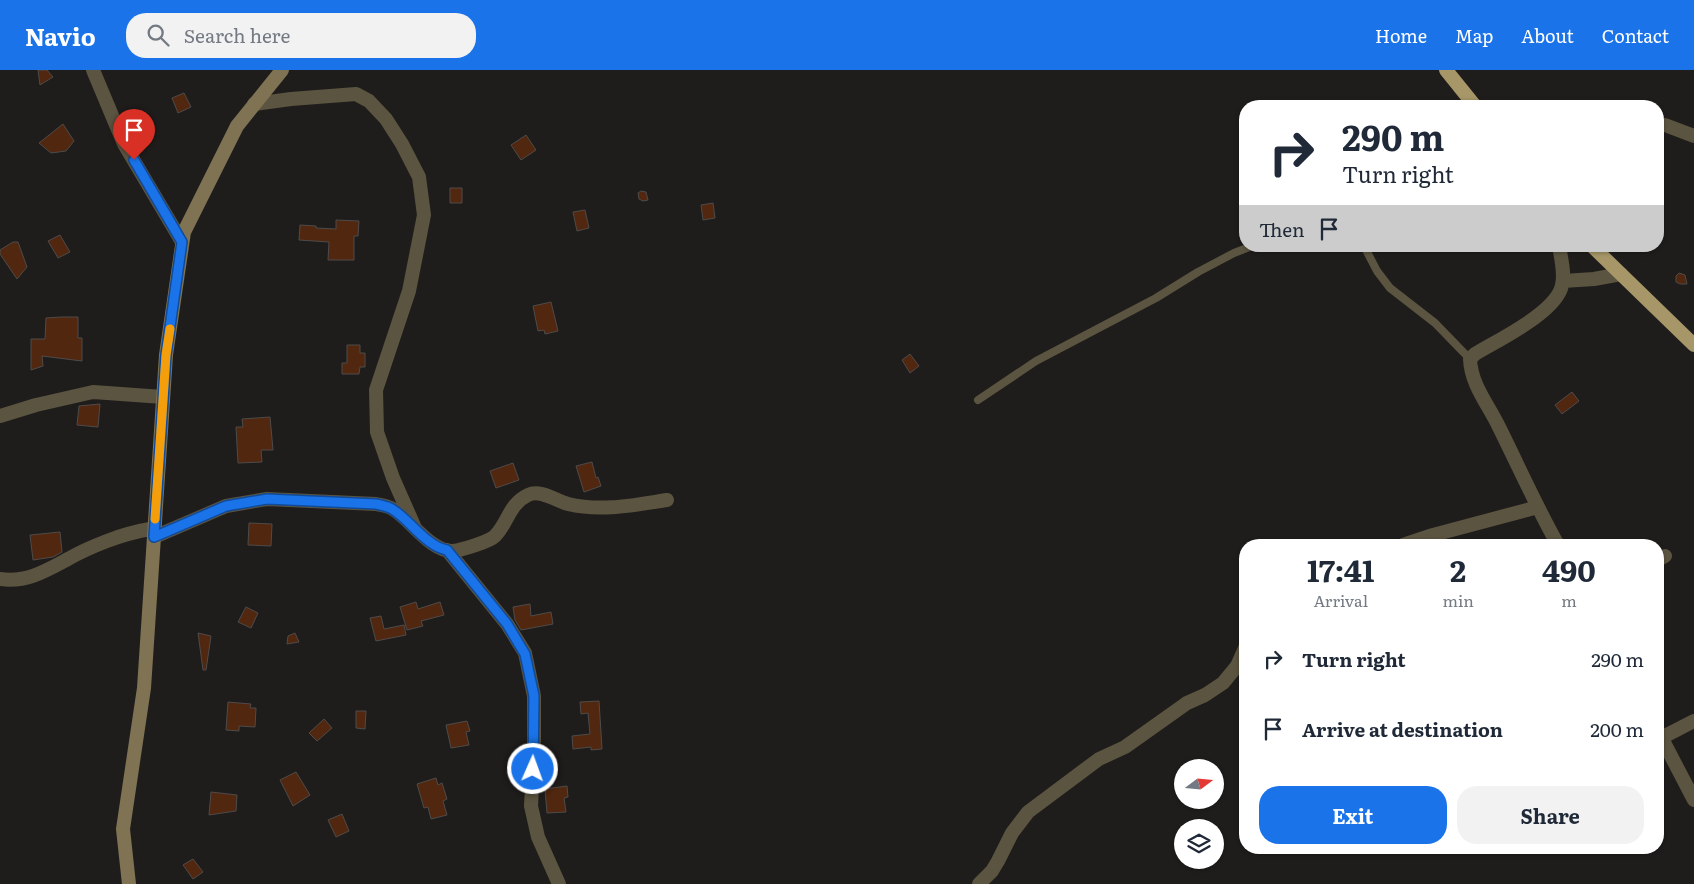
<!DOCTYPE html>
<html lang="en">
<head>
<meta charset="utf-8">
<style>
	:root { --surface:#fff; --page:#f2f2f3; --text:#1f2937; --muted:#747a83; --accent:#1a73e8 }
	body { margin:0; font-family:Literata,serif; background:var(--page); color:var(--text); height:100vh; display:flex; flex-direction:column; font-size:19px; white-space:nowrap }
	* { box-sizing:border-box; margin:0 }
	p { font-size:16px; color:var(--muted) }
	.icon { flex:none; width:28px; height:28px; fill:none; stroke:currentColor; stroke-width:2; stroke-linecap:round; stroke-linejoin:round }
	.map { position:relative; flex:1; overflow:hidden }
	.side { position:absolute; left:1239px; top:469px; width:425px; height:315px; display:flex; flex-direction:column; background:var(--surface); border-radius:20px; box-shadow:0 1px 4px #0004 }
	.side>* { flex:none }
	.guide { position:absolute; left:1239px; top:30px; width:425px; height:152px; border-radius:20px; box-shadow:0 1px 4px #0004; background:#fff; color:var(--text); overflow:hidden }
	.needle { width:32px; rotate:74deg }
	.buttons { position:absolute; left:1174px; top:689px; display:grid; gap:10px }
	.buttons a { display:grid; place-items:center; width:50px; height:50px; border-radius:50%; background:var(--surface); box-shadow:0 1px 4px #0004; font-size:25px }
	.pin { position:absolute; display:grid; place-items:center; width:42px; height:42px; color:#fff; margin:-51px -21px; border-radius:50% 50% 50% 0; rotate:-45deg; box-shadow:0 0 5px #0007 }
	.pin .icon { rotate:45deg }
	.me { position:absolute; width:55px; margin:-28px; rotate:2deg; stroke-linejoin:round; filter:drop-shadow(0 0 4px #0008) }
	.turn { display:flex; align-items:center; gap:18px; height:105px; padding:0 20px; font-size:22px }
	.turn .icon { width:65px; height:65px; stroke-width:2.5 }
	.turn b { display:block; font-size:35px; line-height:42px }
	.then { display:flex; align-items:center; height:48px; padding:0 20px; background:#0003; gap:10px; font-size:19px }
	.eta { display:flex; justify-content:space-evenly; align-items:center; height:85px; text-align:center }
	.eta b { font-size:30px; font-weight:700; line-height:35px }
	.button { display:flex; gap:10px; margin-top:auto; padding:10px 20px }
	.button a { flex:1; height:58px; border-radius:20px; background:var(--accent); color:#fff; font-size:20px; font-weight:700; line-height:58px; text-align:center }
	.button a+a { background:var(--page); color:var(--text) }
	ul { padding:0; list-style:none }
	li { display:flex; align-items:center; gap:15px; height:70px; padding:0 20px }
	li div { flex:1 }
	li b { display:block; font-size:19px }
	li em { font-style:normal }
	header { display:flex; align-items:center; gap:30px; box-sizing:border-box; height:70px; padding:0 25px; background:var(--accent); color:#fff }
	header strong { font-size:24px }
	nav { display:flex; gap:28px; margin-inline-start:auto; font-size:18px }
	.search { width:350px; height:45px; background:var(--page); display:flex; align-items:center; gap:12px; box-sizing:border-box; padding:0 18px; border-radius:20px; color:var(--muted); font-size:19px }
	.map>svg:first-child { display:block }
</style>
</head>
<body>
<header>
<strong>Navio</strong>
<div class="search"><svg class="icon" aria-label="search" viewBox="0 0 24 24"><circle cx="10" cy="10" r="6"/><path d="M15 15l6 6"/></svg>Search here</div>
<nav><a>Home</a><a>Map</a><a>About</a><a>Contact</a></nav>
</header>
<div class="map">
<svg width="1694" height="814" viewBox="0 0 1694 814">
	<rect width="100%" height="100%" fill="#1f1d1b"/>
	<path fill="#51270f" stroke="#4e4b4a" d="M 38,0 L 47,0 L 53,7 L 40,15 Z
		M 184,23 L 191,37 L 178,43 L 172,28 Z
		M 63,54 L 74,71 L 66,81 L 51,83 L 39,73 Z
		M 526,65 L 536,80 L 521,90 L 511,75 Z
		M 450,118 L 462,118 L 462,133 L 450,133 Z
		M 641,121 L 646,122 L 648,130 L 643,131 L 639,129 L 638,123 Z
		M 713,133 L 715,148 L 703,150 L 701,135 Z
		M 585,140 L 589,158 L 577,161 L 573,142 Z
		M 336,150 L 359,151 L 358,166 L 354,166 L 354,190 L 328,190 L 329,172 L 299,170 L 300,155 L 316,156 L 316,158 L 336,159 Z
		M 60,165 L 70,182 L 58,188 L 48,171 Z
		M 13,172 L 18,172 L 27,197 L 17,209 L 0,184 L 0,180 Z
		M 1679,203 L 1685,205 L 1687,214 L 1680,214 L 1676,212 L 1676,206 Z
		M 551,232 L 558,261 L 545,264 L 544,260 L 538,261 L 533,236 Z
		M 61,247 L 78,247 L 78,268 L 82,268 L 82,291 L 42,286 L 43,296 L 31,300 L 31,269 L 45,269 L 46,248 Z
		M 347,275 L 360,275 L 360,283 L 365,283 L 365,297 L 360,297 L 359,304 L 342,304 L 342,293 L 347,293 Z
		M 910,284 L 919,296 L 910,303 L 902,290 Z
		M 1572,322 L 1579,331 L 1562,344 L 1555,335 Z
		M 100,334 L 98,357 L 77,355 L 79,336 Z
		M 270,347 L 273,380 L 261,380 L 262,392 L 238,393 L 236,357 L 243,357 L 242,349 Z
		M 592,392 L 596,408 L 598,407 L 601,416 L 584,422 L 576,396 Z
		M 513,393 L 519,410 L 496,418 L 490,401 Z
		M 249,453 L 272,454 L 271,476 L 248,475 Z
		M 60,462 L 62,482 L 53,487 L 33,490 L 30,465 Z
		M 416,532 L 418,539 L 440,532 L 444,545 L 421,551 L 423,556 L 407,560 L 400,537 Z
		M 530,534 L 531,546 L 551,542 L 553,554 L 521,560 L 515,550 L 513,537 Z
		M 246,537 L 258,543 L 251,558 L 238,552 Z
		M 381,546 L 384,559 L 404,555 L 406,565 L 376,571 L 370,548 Z
		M 198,563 L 211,566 L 206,600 L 203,600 Z
		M 295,563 L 299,572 L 287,574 L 288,566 Z
		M 599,631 L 602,679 L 591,680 L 591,677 L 573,679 L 572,666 L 590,664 L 588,643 L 581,644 L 580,632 Z
		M 228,632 L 251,634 L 250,638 L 256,638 L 255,657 L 239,656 L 239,661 L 226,660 Z
		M 356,641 L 366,641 L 365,659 L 356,658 Z
		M 324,649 L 332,658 L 317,671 L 309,663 Z
		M 467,651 L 470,661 L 466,662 L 469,675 L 451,678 L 446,655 Z
		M 296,702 L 310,725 L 293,736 L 280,710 Z
		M 436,708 L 438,715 L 442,713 L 447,729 L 443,731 L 447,745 L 431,749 L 428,737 L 424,738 L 417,714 Z
		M 567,716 L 568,727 L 564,728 L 566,742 L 547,743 L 545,719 Z
		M 211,722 L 237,725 L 236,741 L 209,745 Z
		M 342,744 L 349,761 L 336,767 L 328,750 Z
		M 193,789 L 203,802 L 193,809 L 183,795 Z"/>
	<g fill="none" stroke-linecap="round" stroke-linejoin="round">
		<path stroke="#5b5440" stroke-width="8" d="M 1364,176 L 1377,201 L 1390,218 L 1435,253 L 1470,289
			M 978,330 L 1036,291 L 1156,228 L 1198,202 L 1234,183 L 1252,176"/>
		<path stroke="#5b5440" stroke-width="14" d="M 93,0 L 124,74 L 182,172
			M 254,34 L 291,29 L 356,24 L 369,31 L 386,49 L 402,74 L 419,107 L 424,145 L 409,221 L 376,320 L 377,362 L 393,408 L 415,458
			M 1658,55 L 1665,55 L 1694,66
			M 1563,211 L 1594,209 L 1621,204
			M 0,346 L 36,335 L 93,322 L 163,327
			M 154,467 L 226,436 L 267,429 L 376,434 C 381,435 387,436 391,438 C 410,448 430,482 453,481 C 461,480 489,472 495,466 C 508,453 509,434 528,425 C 541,419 556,431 568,434 C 601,442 634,435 667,430
			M 1403,475 L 1433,465 L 1538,437
			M 1558,475 C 1536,436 1518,395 1498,355 C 1487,333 1471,314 1470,289 L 1475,284 C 1498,270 1557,242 1562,215 C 1565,203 1561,188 1559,176
			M 447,480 L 507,554 L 525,583 L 534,626 L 534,681 L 531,736 L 538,767 L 559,814
			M 1658,490 L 1665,486
			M 0,509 C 26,513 46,501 68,489 C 80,482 94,476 107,471 C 122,465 138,461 155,458
			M 1658,661 L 1694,730
			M 1661,668 L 1694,651
			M 979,814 L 992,801 L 998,791 L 1012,763 L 1028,742 L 1099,689 L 1125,677 L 1187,633 L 1205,625 L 1223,613 L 1237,596 L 1245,578"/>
		<path stroke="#7f7353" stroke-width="14" d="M 129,814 L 123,759 L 144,618 L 166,285 L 184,162 L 237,56 L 282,0"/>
		<path stroke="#a69668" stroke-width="14" d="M 1446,0 L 1475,36
			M 1592,176 L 1694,275"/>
	</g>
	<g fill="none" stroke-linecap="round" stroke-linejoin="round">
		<defs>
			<path id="route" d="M 134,90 L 182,172 L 166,285 L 154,467 L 226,436 L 267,429 L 376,434 C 381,435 387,436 392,439 C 409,449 427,477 447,480 L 507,554 L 525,584 L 534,626 L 533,699"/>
		</defs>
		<use href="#route" stroke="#114b97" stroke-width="12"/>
		<use href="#route" stroke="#1a73e8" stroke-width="9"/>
		<path stroke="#f59e0b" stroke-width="9" d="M 155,449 L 166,285 L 170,259"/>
	</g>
</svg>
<div class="buttons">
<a><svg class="needle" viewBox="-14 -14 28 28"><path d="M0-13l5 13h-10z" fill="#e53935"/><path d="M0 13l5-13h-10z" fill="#747a83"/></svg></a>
<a><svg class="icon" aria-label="layers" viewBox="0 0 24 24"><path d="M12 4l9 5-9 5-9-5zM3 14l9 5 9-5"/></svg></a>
</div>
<div class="pin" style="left:134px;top:90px;background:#d93025"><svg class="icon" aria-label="arrive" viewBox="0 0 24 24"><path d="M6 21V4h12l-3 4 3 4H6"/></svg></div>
<svg class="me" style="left:533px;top:699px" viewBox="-20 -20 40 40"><circle r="17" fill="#1a73e8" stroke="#fff" stroke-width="3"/><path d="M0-11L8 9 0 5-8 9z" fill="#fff"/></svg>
<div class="guide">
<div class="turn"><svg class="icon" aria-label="right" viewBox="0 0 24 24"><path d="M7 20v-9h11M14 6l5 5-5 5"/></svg><div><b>290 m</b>Turn right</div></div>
<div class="then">Then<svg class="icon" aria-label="arrive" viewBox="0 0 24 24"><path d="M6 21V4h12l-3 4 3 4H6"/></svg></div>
</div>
<section class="side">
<div class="eta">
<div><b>17:41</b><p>Arrival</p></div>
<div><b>2</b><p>min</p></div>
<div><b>490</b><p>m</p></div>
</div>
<ul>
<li><svg class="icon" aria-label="right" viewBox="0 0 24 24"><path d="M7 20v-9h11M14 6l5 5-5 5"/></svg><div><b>Turn right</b></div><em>290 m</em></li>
<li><svg class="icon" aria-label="arrive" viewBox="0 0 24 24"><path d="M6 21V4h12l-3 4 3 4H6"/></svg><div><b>Arrive at destination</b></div><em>200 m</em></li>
</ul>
<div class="button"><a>Exit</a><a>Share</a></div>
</section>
</div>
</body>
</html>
